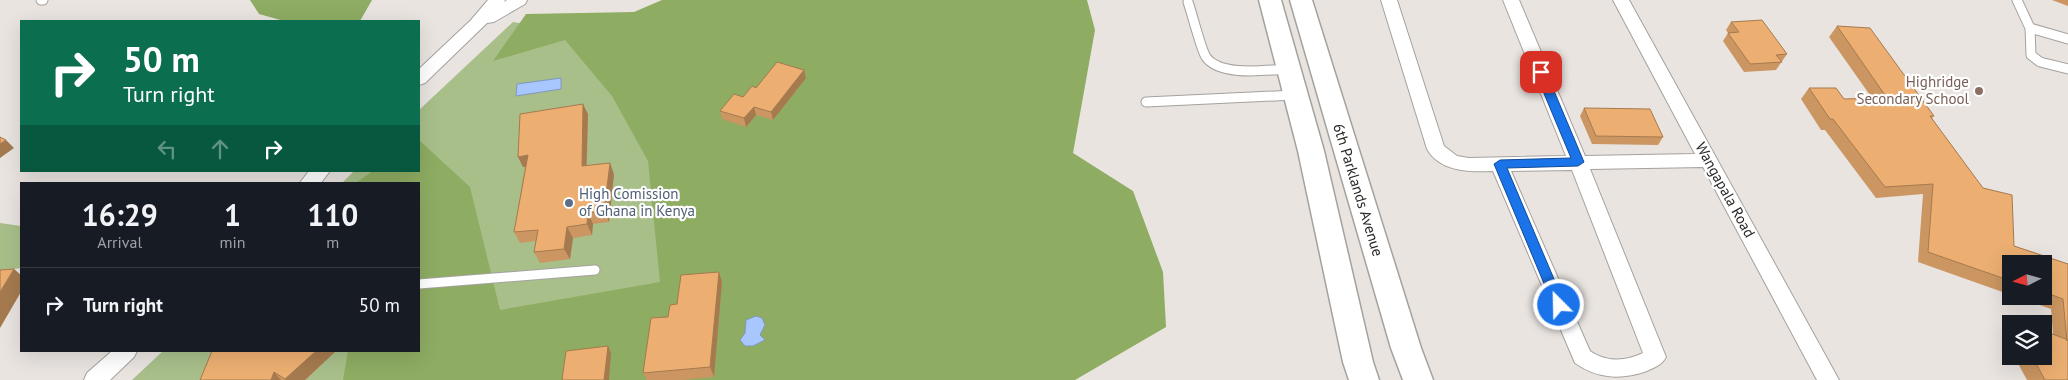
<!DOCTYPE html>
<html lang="en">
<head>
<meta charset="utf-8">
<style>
	:root { --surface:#171b24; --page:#242831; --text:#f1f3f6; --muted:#9ea1a6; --line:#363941 }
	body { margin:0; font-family:"PT Sans",sans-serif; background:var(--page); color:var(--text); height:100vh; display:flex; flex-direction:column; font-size:19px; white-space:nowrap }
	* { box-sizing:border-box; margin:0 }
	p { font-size:16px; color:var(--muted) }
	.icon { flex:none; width:28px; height:28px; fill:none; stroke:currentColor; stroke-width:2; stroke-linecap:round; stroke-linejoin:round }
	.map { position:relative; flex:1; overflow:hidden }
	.details { position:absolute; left:20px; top:182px; width:400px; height:170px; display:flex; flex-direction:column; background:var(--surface); border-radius:0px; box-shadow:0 5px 20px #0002 }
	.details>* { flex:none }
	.hud { position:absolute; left:20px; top:20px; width:400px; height:152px; border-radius:0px; box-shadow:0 5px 20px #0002; background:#0b6e4f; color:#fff; overflow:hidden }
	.needle { width:32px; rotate:264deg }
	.buttons { position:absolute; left:2002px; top:255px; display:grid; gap:10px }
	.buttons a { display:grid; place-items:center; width:50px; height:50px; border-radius:0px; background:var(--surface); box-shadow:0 5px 20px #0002; font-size:25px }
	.pin { position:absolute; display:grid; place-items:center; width:42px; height:42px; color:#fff; margin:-21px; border-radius:10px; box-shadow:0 2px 8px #0006 }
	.me { position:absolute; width:55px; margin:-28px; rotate:337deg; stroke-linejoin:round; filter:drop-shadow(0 0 4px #0008) }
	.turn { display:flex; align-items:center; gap:18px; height:105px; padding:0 20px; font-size:22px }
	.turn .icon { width:65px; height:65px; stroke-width:2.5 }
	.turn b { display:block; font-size:35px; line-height:42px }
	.lanes { display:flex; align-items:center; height:48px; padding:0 20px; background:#0003; justify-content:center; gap:25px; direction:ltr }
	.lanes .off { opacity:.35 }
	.eta { display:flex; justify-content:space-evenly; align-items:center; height:85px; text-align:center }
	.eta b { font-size:30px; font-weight:800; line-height:35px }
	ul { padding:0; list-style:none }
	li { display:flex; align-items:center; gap:15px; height:75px; padding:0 20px; border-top:1px solid var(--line) }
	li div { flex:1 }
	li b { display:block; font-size:19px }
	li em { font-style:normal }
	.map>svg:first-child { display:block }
</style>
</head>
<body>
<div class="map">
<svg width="2068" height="380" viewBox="0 0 2068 380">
	<rect width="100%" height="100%" fill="#e9e4e0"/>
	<path fill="#a8bf8a" d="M 513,22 L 784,65 L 760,380 L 132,380 L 163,351 L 419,351 L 419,184 L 341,184 L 354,171 L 419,171 L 419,110 Z
		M 0,223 L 21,226 L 21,268 L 0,271 Z"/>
	<path fill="#8eac62" d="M 250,0 L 372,0 L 360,21 L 284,21 L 259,14 Z
		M 662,0 L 1087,0 L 1095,30 L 1073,153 L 1133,191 L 1163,272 L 1166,327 L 1075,380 L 343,380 L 348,351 L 419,351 L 419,184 L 354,184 L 373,171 L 419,171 L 419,140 L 470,187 L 500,310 L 660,282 L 648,161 L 612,96 L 565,40 L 493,61 L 526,14 L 634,12 Z"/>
	<path fill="#a7c7fe" stroke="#8197bd" d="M 561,78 L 561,89 L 516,96 L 517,84 Z
		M 756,316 L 762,318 L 765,325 L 760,335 L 765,340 L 753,346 L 745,346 L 740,340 L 745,333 L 746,320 Z"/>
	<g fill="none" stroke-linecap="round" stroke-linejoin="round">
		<defs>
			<path id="lane" d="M 41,0 L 43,0
				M 2017,0 L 2030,28 L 2068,39
				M 1188,2 C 1192,13 1201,50 1206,57 C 1220,77 1267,70 1288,69
				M 2030,28 L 2031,55 L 2040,62 L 2068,69
				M 1146,102 L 1295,95
				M 419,284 L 595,270"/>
			<path id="street" d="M 488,0 L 505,0 L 504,2 L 507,0 L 527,0 L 525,4 L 494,22 L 487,23 L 425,83 L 419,85 L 419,69 L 471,20 Z
				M 1381,0 L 1397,0 L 1444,146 L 1457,156 L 1469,158 L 1566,156 L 1503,0 L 1519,0 L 1585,156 L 1695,154 L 1613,0 L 1629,0 L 1839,380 L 1817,380 L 1703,167 L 1590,169 L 1666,357 C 1662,365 1655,367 1647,371 C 1621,380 1598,379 1575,363 L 1493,171 C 1470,172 1440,172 1427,149 ZM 1572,170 L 1643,353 C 1625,362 1606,362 1590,351 L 1511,171 Z
				M 309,171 L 330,171 L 320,184 L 299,184 Z
				M 112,351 L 137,351 L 134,357 L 110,380 L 84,380 L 87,373 Z"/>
			<path id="secondary" d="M 1259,0 L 1281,0 L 1324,151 L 1373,362 L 1379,380 L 1349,380 L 1343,362 L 1298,151 Z
				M 1290,0 L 1312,0 L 1421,348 L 1433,380 L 1403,380 L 1391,348 Z"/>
		</defs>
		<use href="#lane" stroke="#a5a19d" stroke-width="11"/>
		<use href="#street" stroke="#a5a19d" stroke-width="2"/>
		<use href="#secondary" stroke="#a5a19d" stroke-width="3"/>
		<use href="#lane" stroke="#fff" stroke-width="9"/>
		<use href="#street" fill="#fff" fill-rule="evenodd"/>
		<use href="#secondary" fill="#fff" fill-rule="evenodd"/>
	</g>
	<path fill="#cb9661" d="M 2052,0 L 2068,0 L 2068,6 Z
		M 1731,22 L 1787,54 L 1776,70 L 1744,72 L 1723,41 L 1728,33 L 1726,30 Z
		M 1837,26 L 1934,116 L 1932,118 L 2014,246 L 2068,264 L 2068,380 L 2027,380 L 2014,356 L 2044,356 L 2053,334 L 2051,309 L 2015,296 L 2044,296 L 2044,264 L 2011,264 L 2011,295 L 1918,262 L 1923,194 L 1876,198 L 1825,130 L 1821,130 L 1801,99 L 1809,88 L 1844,99 L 1872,98 L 1829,37 Z
		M 804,70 L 806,78 L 773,120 L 756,115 L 746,127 L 722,119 L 720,111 L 743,97 L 756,88 Z
		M 1584,108 L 1663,137 L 1658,145 L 1592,144 L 1580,116 Z
		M 588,114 L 587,166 L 614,174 L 609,222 L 593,224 L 592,235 L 573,238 L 570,259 L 540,263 L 534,252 L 536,241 L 520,243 L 514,232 L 525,167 L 523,167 Z
		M 719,272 L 722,282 L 714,377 L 683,380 L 647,380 L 643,373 L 668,317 L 677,304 Z
		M 212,351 L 336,351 L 305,380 L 200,380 Z"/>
	<path fill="#a57a4f" d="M 804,70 L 806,78 L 773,120 L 771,112 Z
		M 583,104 L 588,114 L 586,177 L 582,166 Z
		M 754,107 L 756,115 L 746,127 L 744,118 Z
		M 6,140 L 14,148 L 0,158 L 0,144 Z
		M 528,155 L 533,166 L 523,167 L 518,157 Z
		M 610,163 L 614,174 L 609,222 L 604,211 Z
		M 588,213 L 593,224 L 592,235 L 587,224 Z
		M 567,227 L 573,238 L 570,259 L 564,249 Z
		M 14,269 L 21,275 L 21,292 L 0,328 L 0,292 Z
		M 719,272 L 722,282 L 714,377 L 710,367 Z
		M 608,346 L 611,353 L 609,380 L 604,380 Z
		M 316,351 L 336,351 L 305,380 L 286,380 L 285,379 Z
		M 274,372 L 281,380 L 271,380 Z"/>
	<path fill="#ecaf71" stroke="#a57a4f" d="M 1762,20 L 1787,54 L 1776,55 L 1782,62 L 1750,64 L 1728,33 L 1739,32 L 1731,22 Z
		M 1837,26 L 1870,28 L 1934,116 L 1930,116 L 1983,188 L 2012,195 L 2014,246 L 2068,264 L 2068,380 L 2045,380 L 2032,356 L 2044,356 L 2044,331 L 2066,339 L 2067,341 L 2063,299 L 2044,292 L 2044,264 L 2011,264 L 2011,281 L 1928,252 L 1933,184 L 1885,187 L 1833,119 L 1830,119 L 1809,88 L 1836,88 L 1844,99 L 1887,98 Z
		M 777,62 L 804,70 L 771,112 L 754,107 L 744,118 L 720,111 L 734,94 L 743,97 L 752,86 L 756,88 Z
		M 583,104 L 582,166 L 610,163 L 604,211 L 588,213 L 587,224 L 567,227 L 564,249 L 534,252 L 538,230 L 514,232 L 528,155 L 518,157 L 520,114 Z
		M 1584,108 L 1650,109 L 1663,137 L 1596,136 Z
		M 0,137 L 6,140 L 0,144 Z
		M 14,269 L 0,292 L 0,270 Z
		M 719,272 L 710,367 L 643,373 L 651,318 L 668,317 L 670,305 L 677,304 L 681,275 Z
		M 608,346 L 604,380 L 562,380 L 566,351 Z
		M 212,351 L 316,351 L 285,379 L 274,372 L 271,380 L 200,380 Z"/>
	<path fill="#1a73e8" stroke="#114b97" d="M 1541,68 L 1546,72 L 1584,162 L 1578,166 L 1507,168 L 1565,305 L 1564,308 L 1555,308 L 1553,305 L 1494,164 L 1500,160 L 1571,158 L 1535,72 Z"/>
	<circle fill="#8d6e63" stroke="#fff" stroke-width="2" cx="1979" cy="91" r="5"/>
	<circle fill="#5c6f8a" stroke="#fff" stroke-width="2" cx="569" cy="203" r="5"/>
	<g text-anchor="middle" stroke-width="4.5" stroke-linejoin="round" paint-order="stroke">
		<g font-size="15" fill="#785e54" stroke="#fff" text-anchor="end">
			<text x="1969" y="87">Highridge<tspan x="1969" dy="17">Secondary School</tspan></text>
		</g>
		<g font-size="15" fill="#292726" stroke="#fff">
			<text transform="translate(1358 190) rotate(73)" y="5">6th Parklands Avenue</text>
			<text transform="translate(1725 190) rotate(61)" y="5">Wangapala Road</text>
		</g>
		<g font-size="15" fill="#4e5e75" stroke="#fff" text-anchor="start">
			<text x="579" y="199">High Comission<tspan x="579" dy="17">of Ghana in Kenya</tspan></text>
		</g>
	</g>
</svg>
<div class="buttons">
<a><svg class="needle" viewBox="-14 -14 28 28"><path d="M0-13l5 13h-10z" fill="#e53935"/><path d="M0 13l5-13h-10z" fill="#9ea1a6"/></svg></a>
<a><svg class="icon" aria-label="layers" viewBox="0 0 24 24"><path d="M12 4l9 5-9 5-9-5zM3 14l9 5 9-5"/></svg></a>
</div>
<div class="pin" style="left:1541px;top:72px;background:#d93025"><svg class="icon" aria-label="arrive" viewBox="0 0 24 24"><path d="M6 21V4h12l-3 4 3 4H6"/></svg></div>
<svg class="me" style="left:1559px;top:305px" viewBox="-20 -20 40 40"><circle r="17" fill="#1a73e8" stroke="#fff" stroke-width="3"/><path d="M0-11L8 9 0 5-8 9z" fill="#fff"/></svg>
<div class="hud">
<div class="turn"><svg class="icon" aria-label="right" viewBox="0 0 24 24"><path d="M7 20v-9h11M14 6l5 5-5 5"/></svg><div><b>50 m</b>Turn right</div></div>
<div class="lanes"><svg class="icon off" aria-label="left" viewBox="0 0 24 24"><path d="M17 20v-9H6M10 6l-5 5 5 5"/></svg><svg class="icon off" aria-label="ahead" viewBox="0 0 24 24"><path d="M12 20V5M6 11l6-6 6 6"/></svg><svg class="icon" aria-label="right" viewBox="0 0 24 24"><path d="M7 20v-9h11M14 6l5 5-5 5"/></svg></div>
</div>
<section class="details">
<div class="eta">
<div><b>16:29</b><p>Arrival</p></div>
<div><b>1</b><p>min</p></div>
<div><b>110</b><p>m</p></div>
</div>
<ul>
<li><svg class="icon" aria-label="right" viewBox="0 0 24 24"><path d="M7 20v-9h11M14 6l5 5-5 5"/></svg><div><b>Turn right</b></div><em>50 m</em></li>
</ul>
</section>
</div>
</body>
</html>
